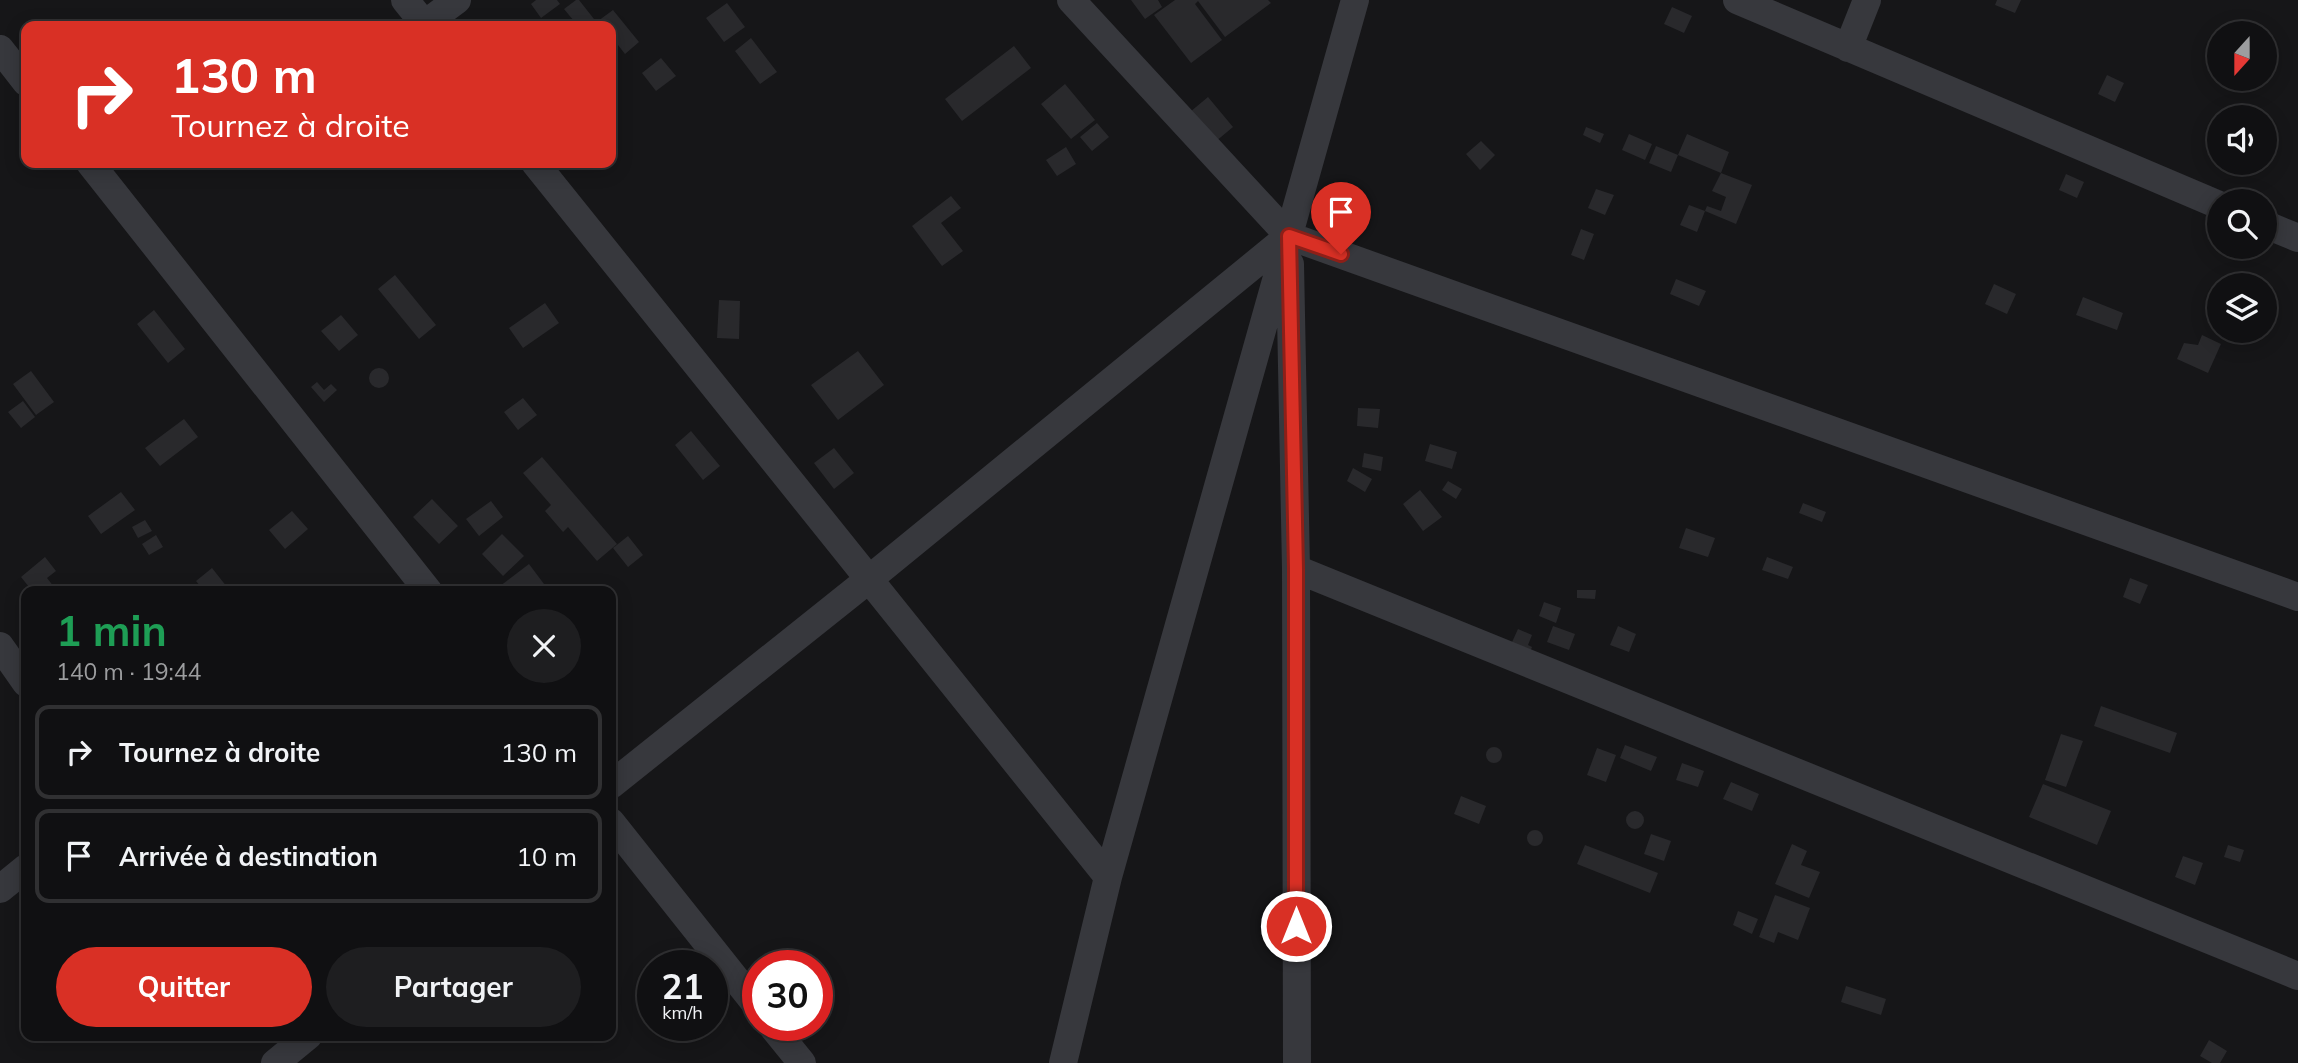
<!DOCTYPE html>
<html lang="fr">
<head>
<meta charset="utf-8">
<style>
	:root { --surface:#101012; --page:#1e1e20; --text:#f1f3f6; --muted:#9c9d9f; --line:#303032; --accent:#d93025 }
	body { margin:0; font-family:Mulish,sans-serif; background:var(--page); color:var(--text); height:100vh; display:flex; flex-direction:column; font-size:26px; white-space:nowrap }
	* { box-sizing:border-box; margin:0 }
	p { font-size:23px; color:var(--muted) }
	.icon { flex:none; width:38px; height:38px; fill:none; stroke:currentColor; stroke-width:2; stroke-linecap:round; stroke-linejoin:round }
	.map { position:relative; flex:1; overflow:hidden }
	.sheet { position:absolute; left:21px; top:586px; width:595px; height:455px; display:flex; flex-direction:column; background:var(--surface); border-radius:14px; box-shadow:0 4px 18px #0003,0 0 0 2px var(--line) }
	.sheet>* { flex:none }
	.banner { position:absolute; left:21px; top:21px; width:595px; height:147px; border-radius:14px; box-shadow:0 4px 18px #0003,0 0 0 2px var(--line); background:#d93025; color:#fff; overflow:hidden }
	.needle { width:46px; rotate:201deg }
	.fabs { position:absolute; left:2207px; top:21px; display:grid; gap:14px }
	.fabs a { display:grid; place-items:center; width:70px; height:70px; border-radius:50%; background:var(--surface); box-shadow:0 4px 18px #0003,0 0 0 2px var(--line); font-size:35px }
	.speed { position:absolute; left:637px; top:950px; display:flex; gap:14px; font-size:35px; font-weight:700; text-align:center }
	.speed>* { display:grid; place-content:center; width:91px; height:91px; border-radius:50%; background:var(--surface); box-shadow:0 4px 18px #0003,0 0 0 2px var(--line); line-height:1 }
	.speed small { font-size:18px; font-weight:400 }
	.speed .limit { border:10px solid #d22; background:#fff; color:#111 }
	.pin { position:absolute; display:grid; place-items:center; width:60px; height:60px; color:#fff; margin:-72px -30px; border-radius:50% 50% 50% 0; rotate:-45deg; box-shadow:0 0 7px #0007 }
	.pin .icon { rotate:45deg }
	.me { position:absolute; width:77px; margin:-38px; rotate:0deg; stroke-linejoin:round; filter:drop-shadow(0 0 5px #0008) }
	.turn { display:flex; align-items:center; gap:24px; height:147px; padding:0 35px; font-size:32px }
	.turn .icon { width:91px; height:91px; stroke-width:2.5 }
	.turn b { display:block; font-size:49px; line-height:60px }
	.round { display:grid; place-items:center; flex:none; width:74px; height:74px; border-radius:37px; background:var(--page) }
	.summary { display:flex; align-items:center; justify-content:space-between; height:119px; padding:0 35px }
	h1 { font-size:42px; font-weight:700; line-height:52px; color:#1e9e55 }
	.primary-button { display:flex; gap:14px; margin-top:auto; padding:14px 35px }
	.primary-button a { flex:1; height:80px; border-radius:42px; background:var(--accent); color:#fff; font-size:28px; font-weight:700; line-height:80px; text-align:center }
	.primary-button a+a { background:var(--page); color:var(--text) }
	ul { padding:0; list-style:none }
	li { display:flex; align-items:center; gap:21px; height:94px; margin:0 14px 10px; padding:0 21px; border:4px solid var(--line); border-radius:14px }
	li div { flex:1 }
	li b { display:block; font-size:26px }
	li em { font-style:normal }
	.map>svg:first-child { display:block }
</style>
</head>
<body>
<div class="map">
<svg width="2298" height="1063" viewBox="0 0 2298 1063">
	<rect width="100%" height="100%" fill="#161618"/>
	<path fill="#29292c" d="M 536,0 L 557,0 L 560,4 L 541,18 L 531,4 Z
		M 576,0 L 579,0 L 594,19 L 585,26 L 578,26 L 564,9 Z
		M 1131,0 L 1158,0 L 1162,7 L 1145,19 Z
		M 1175,0 L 1268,0 L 1271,3 L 1225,37 L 1198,1 L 1195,4 L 1222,40 L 1191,63 L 1154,15 Z
		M 1997,0 L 2021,0 L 2015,13 L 1995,5 Z
		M 727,3 L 745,27 L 724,42 L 706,18 Z
		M 1672,7 L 1692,16 L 1684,33 L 1664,24 Z
		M 613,10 L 639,42 L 625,54 L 611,36 L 611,26 L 603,26 L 598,21 Z
		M 751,38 L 777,72 L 760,84 L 735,51 Z
		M 1014,46 L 1031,68 L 962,121 L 945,99 Z
		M 661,58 L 676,76 L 656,91 L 642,73 Z
		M 2107,75 L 2124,83 L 2115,102 L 2098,94 Z
		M 1065,84 L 1095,120 L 1071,139 L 1041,104 Z
		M 1208,97 L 1233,127 L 1215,142 L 1190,112 Z
		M 1097,123 L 1109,137 L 1092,151 L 1080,137 Z
		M 1586,127 L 1604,134 L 1600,143 L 1583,135 Z
		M 1629,134 L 1652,144 L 1645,160 L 1622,150 Z
		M 1687,134 L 1729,152 L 1721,173 L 1752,185 L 1736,224 L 1705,211 L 1697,232 L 1680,225 L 1689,205 L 1705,211 L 1707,206 L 1721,211 L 1726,197 L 1712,191 L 1721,173 L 1678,155 Z
		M 1481,141 L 1495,155 L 1480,170 L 1466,154 Z
		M 1656,146 L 1678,155 L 1671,172 L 1649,163 Z
		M 1066,147 L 1076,164 L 1057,176 L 1046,160 Z
		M 2066,174 L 2084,182 L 2077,198 L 2059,190 Z
		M 1596,189 L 1614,195 L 1605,215 L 1588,208 Z
		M 951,196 L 961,208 L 941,223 L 963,251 L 942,266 L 912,226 Z
		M 1581,229 L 1594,234 L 1584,260 L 1571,255 Z
		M 395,275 L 436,325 L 419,339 L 378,289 Z
		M 1676,279 L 1706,291 L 1699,306 L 1670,294 Z
		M 1994,284 L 2016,294 L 2007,314 L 1985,304 Z
		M 2083,297 L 2123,313 L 2117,330 L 2076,315 Z
		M 719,300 L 740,301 L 739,339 L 717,338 Z
		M 545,303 L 559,323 L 523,348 L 509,328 Z
		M 154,310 L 185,349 L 168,363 L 137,324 Z
		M 341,315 L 358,335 L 339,351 L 321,331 Z
		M 2202,335 L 2221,344 L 2208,373 L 2177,359 L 2184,343 L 2198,345 Z
		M 858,351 L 884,385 L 838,420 L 811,385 Z
		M369 378a10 10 0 1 1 20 0a10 10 0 1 1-20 0Z
		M 31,371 L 54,402 L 36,415 L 13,384 Z
		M 317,382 L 324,390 L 331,384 L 337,390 L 324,402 L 311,387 Z
		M 523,398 L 537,415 L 518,430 L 504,412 Z
		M 23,401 L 35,417 L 21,428 L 8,412 Z
		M 1358,408 L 1380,409 L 1378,428 L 1357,426 Z
		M 184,419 L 198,437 L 160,466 L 145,448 Z
		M 691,431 L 720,466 L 703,480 L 675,445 Z
		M 1430,444 L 1457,452 L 1452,469 L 1425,461 Z
		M 834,448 L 854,473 L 834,489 L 814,463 Z
		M 1364,453 L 1383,457 L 1381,471 L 1362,467 Z
		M 542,457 L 617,544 L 597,561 L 568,527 L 563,532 L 545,511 L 551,505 L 523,473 Z
		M 1353,468 L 1372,479 L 1365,492 L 1347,481 Z
		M 1448,481 L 1462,489 L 1456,499 L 1442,490 Z
		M 1420,490 L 1442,517 L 1423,531 L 1403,504 Z
		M 121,492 L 135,510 L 101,534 L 88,516 Z
		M 432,499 L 458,526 L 439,544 L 413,517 Z
		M 491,501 L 503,517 L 479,536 L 466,519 Z
		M 1803,503 L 1826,512 L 1822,522 L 1799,513 Z
		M 292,511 L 308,529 L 285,549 L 269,530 Z
		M 145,520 L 152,531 L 138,538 L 132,527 Z
		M 1686,528 L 1715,538 L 1708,557 L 1679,548 Z
		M 502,534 L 524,556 L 503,576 L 482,554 Z
		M 156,535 L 163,547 L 149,555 L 142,544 Z
		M 628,536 L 643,555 L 628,567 L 613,548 Z
		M 45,557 L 56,571 L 47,578 L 58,592 L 33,592 L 21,577 Z
		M 1767,557 L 1793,567 L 1788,579 L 1762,570 Z
		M 529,564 L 550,592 L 492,592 Z
		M 212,568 L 231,592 L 205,592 L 196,581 Z
		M 2130,578 L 2148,585 L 2140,604 L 2123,597 Z
		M 1577,590 L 1596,590 L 1595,599 L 1577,598 Z
		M 1544,602 L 1561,608 L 1556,623 L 1539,616 Z
		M 1553,626 L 1575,634 L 1569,650 L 1547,642 Z
		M 1618,626 L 1636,634 L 1629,652 L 1610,645 Z
		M 1518,629 L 1532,635 L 1528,645 L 1532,647 L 1527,660 L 1508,651 Z
		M 2101,706 L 2177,733 L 2170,753 L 2094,726 Z
		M 2061,734 L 2083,741 L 2066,787 L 2045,780 Z
		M 1625,745 L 1657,757 L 1651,771 L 1620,758 Z
		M1486 755a8 8 0 1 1 16 0a8 8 0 1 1-16 0Z
		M 1597,748 L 1616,755 L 1606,782 L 1587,775 Z
		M 1682,763 L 1704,771 L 1698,787 L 1676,780 Z
		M 1731,782 L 1759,794 L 1752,811 L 1723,799 Z
		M 2043,784 L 2111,811 L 2097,845 L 2029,817 Z
		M 1461,796 L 1486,806 L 1479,824 L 1454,814 Z
		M1626 820a9 9 0 1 1 18 0a9 9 0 1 1-18 0Z
		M1527 838a8 8 0 1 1 16 0a8 8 0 1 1-16 0Z
		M 1651,834 L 1671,841 L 1664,861 L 1644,854 Z
		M 1792,844 L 1807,851 L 1801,865 L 1820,872 L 1809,898 L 1775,884 Z
		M 1585,845 L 1658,873 L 1650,893 L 1577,864 Z
		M 2228,845 L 2244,850 L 2240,862 L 2224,857 Z
		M 2183,856 L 2203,863 L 2195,885 L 2175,877 Z
		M 1775,895 L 1810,908 L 1798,940 L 1778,932 L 1774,943 L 1759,937 Z
		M 1738,911 L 1758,919 L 1752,934 L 1733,925 Z
		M 1846,986 L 1886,999 L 1881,1015 L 1841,1002 Z
		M 2209,1040 L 2227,1051 L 2220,1063 L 2212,1063 L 2200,1056 Z"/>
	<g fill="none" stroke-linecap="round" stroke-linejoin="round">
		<path stroke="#37383d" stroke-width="28" d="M 405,0 L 426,26
			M 1071,0 L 1289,236 L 2298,597
			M 1737,0 L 2219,205
			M 422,26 L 457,0
			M 1848,48 L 1867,0
			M 0,49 L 26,82
			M 90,163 L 429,592
			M 535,163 L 1108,877
			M 2264,224 L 2298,238
			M 1290,264 L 1296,569 L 1297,1063
			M 1296,569 L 2298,976
			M 0,646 L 26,683
			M 611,785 L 868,580 L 1289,236
			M 611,822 L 758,1007
			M 0,889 L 26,868
			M 772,1026 L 802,1063
			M 275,1063 L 308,1036
			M 1063,1063 L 1108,877 L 1355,0"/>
	</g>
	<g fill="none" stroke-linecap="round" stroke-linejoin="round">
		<defs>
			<path id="route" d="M 1296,926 L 1296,569 L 1289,236 L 1341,254"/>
		</defs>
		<use href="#route" stroke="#8d1f18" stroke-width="18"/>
		<use href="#route" stroke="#d93025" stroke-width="12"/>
	</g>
</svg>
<div class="fabs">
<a><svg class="needle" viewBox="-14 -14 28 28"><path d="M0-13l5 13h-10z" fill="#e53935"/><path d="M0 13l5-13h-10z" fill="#9c9d9f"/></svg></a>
<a><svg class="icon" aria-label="sound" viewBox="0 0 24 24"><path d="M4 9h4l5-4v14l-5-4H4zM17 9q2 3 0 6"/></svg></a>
<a><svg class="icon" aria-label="search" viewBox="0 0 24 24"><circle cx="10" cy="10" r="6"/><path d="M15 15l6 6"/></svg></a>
<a><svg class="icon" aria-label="layers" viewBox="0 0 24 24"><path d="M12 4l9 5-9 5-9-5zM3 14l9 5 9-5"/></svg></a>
</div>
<div class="speed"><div>21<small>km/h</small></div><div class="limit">30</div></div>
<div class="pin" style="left:1341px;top:254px;background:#d93025"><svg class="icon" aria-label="arrive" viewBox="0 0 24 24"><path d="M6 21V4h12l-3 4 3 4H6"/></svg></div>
<svg class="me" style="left:1296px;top:926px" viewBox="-20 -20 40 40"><circle r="17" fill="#d93025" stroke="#fff" stroke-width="3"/><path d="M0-11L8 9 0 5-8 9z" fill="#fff"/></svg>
<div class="banner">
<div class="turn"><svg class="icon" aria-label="right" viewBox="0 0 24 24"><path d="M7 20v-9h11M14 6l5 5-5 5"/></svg><div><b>130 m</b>Tournez à droite</div></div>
</div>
<section class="sheet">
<div class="summary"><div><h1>1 min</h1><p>140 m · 19:44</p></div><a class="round"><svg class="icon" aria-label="close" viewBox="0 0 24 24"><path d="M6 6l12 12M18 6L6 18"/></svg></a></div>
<ul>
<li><svg class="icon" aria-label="right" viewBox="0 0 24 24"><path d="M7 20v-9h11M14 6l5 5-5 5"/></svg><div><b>Tournez à droite</b></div><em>130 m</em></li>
<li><svg class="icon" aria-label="arrive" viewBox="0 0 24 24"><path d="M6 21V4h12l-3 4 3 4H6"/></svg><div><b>Arrivée à destination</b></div><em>10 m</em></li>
</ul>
<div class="primary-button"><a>Quitter</a><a>Partager</a></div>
</section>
</div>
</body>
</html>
